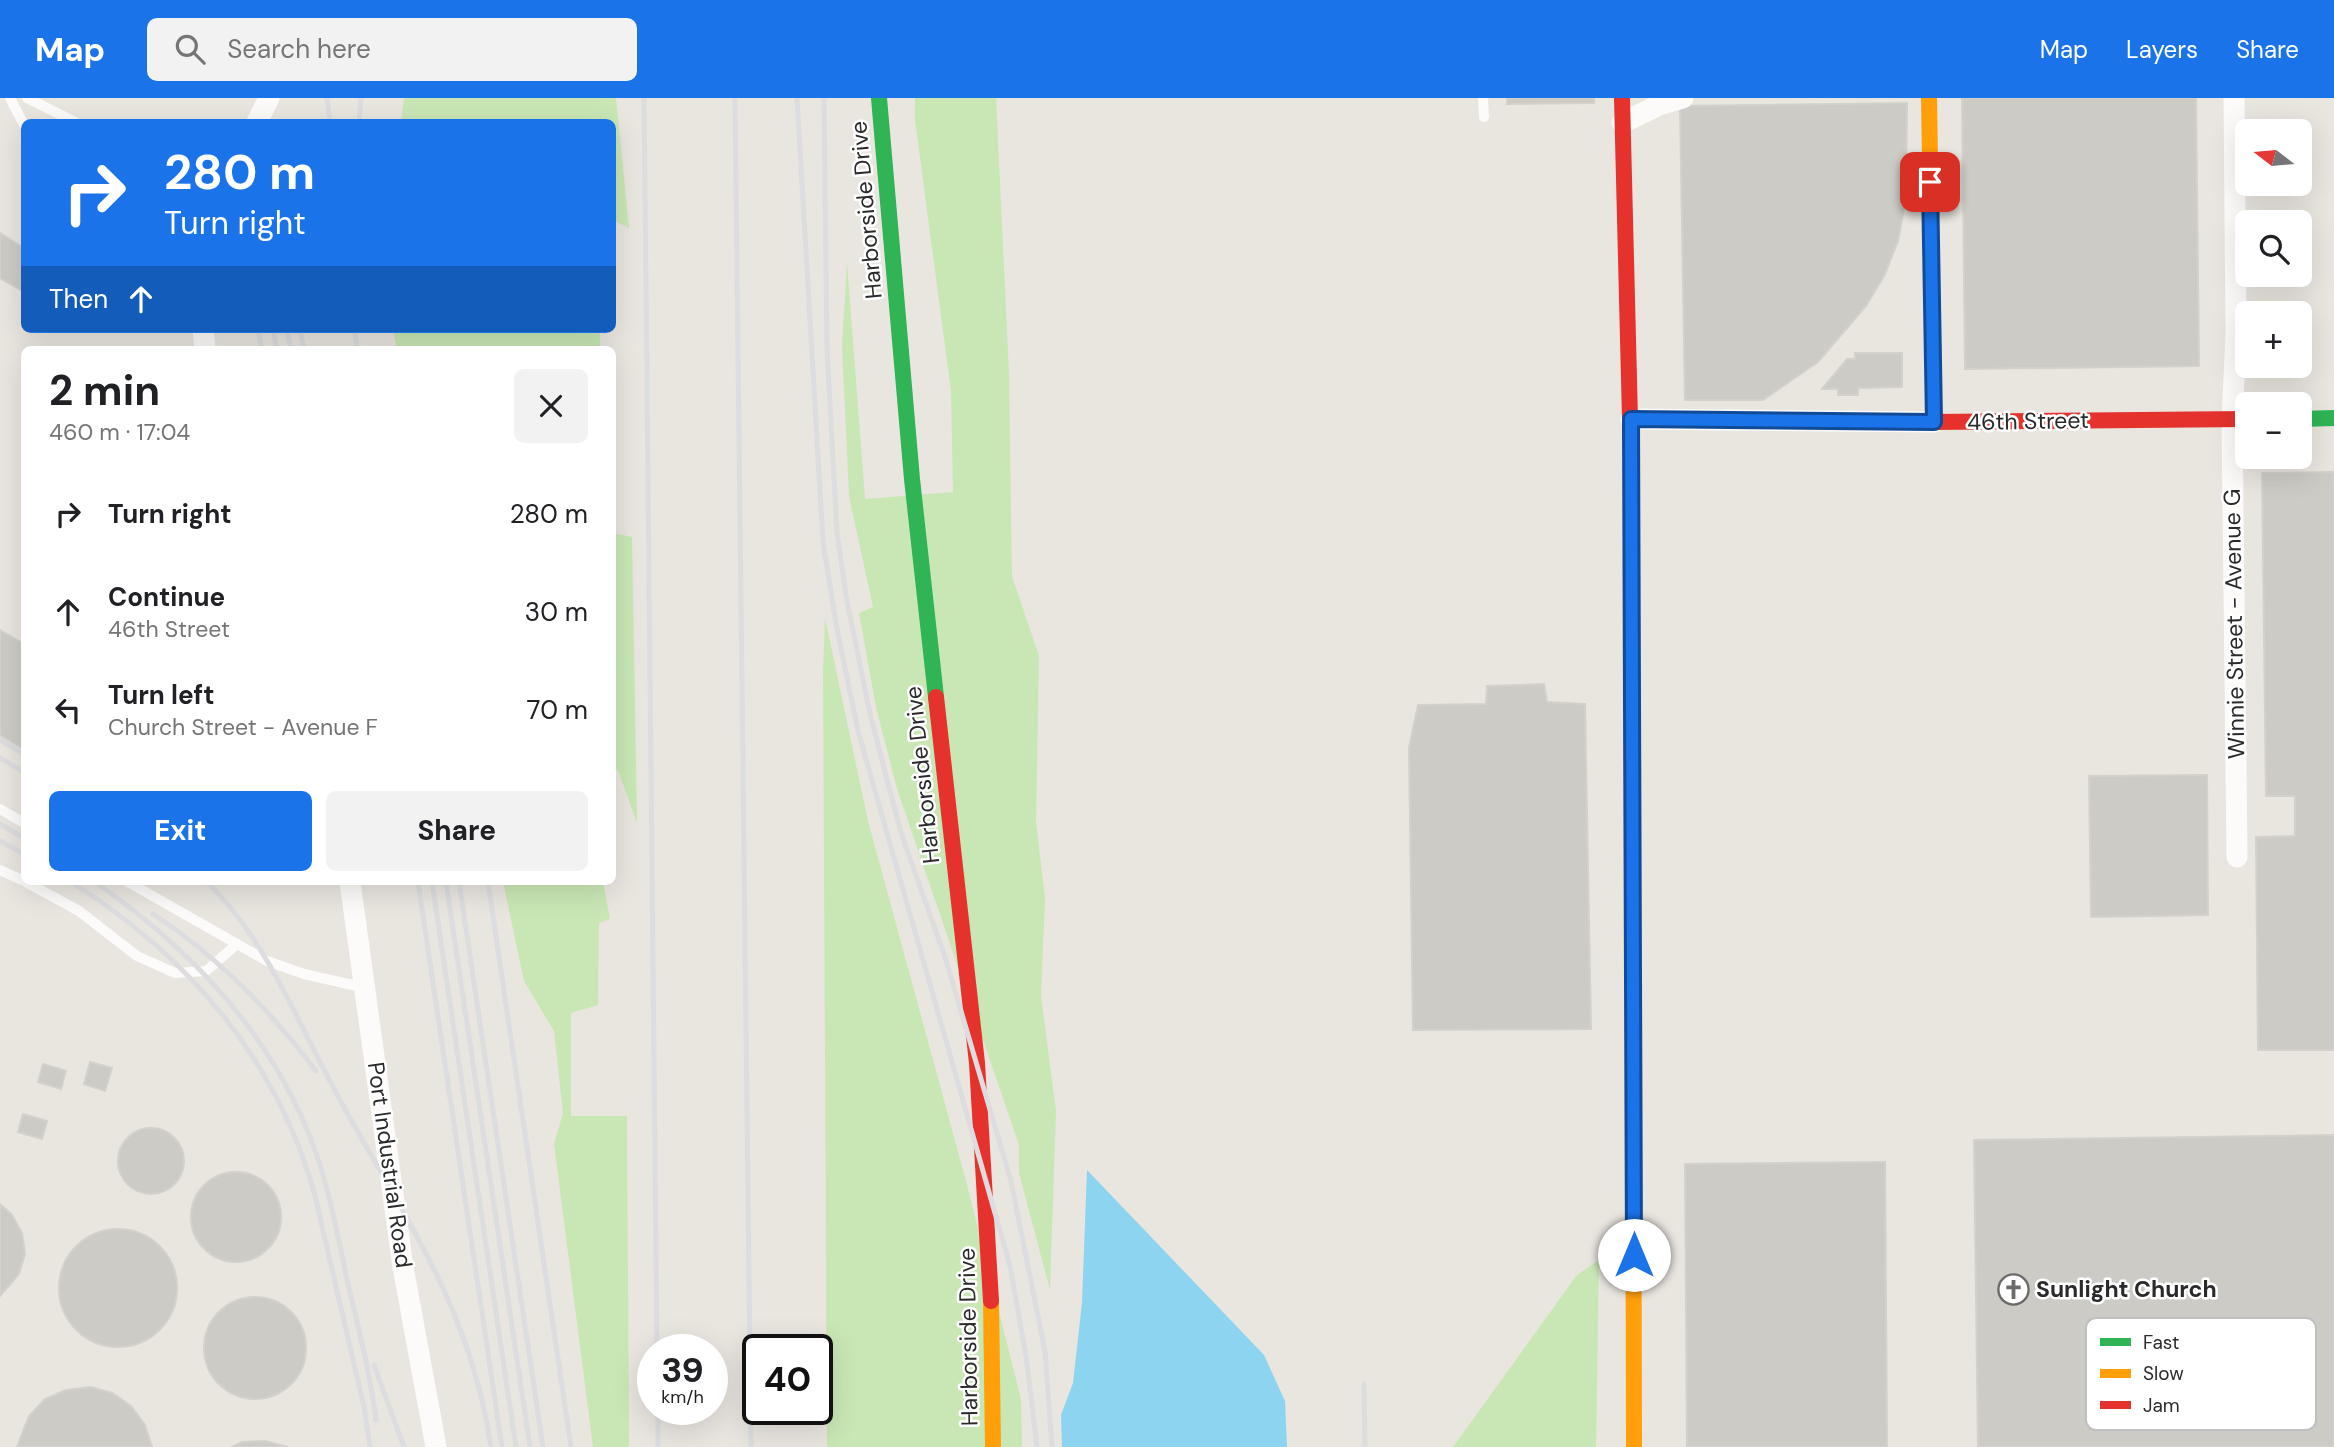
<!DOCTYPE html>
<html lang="en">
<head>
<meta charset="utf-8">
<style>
	:root { --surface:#fff; --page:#f2f2f2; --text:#202124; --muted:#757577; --accent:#1a73e8 }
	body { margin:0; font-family:"DM Sans",sans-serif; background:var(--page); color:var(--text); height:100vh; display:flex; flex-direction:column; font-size:26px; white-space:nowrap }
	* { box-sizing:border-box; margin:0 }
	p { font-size:23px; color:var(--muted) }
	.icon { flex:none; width:38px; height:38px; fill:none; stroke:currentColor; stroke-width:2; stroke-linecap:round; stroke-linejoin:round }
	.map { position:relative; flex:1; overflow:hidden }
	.details { position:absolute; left:21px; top:248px; width:595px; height:539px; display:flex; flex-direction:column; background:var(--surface); border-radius:10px; box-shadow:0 7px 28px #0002 }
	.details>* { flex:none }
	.hud { position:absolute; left:21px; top:21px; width:595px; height:214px; border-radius:10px; box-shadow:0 7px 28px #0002; background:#1a73e8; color:#fff; overflow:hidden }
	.needle { width:46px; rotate:286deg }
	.fabs { position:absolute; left:2235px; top:21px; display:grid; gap:14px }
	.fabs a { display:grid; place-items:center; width:77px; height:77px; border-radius:10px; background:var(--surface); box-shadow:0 7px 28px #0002; font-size:35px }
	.speed { position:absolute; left:637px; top:1236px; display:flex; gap:14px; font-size:35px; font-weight:700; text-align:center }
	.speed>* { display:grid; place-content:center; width:91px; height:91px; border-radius:50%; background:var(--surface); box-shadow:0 7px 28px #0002; line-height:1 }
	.speed small { font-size:18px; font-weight:400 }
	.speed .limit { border:4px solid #111; border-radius:10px; background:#fff; color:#111 }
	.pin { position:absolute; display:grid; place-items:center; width:60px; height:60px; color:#fff; margin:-30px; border-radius:14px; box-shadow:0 4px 10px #0006 }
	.me { position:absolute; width:77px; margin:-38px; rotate:0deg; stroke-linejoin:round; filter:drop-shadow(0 0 5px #0008) }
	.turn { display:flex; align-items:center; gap:24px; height:147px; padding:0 28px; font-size:32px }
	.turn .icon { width:91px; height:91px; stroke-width:2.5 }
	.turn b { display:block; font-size:49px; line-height:60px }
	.then { display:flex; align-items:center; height:66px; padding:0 28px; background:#0003; gap:14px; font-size:26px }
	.round { display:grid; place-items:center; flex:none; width:74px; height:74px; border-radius:10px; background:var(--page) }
	.summary { display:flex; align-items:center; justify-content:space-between; height:119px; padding:0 28px }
	h1 { font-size:42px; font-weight:700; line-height:52px }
	.action { display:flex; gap:14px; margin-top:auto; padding:14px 28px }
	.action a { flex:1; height:80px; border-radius:10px; background:var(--accent); color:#fff; font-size:28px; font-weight:700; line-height:80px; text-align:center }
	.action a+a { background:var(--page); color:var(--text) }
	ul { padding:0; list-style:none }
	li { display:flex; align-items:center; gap:21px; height:98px; padding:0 28px }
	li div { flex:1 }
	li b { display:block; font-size:26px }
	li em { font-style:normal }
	header { display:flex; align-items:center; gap:42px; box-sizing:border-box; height:98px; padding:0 35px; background:var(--accent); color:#fff }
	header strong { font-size:33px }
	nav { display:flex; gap:38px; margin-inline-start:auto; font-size:24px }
	.search { width:490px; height:63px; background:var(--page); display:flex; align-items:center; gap:18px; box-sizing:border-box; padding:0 24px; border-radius:10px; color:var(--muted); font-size:26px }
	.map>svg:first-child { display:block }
</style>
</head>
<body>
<header>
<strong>Map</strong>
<div class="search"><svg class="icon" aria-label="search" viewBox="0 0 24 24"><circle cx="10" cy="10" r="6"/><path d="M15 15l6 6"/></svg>Search here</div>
<nav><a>Map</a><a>Layers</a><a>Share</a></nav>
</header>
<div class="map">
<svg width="2334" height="1349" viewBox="0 0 2334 1349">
	<rect width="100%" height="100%" fill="#e9e5df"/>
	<path fill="#c9e7b5" d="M 404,0 L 616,0 L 629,130 L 613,122 L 612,24 L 401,24 Z
		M 915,0 L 996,0 L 1009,275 L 1012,478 L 1039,558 L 1036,724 L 1045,800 L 1041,898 L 1056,1013 L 1050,1192 L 1019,1075 L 1019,1047 L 897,691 L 876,609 L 859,515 L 873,509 L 849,398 L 842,248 L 847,164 L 865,401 L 953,394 L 951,293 L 915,22 Z
		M 393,231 L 600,231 L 600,252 L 397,252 Z
		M 613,435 L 632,439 L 637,725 L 619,675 L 613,665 Z
		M 825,520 L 868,723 L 966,1083 L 1021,1301 L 1022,1349 L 827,1349 L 823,573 Z
		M 503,784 L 603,784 L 610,821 L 599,825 L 598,907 L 571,915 L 571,1018 L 627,1018 L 629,1349 L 593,1349 L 554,1046 L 563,1015 L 554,933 L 524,883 Z
		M 1599,1162 L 1596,1349 L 1453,1349 L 1577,1177 Z"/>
	<path fill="#8dd4f0" d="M 1087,1072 L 1264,1257 L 1285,1303 L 1287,1349 L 1062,1349 L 1061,1317 L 1073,1285 L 1082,1205 Z"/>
	<path fill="#cdcbc6" stroke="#d4d1cb" stroke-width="2" d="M 1507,0 L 1594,0 L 1594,5 L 1507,6 Z
		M 1962,0 L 2196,0 L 2199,268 L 1965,271 Z
		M 1907,5 L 1906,101 L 1898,143 L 1884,178 L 1866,208 L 1818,264 L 1763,302 L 1685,302 L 1680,8 Z
		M 0,135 L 24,150 L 24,194 L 0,180 Z
		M 1855,255 L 1902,255 L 1902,289 L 1858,290 L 1858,297 L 1838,297 L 1838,291 L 1822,291 L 1847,261 L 1855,261 Z
		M 2334,374 L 2334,952 L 2258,952 L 2256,739 L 2295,738 L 2295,698 L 2266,698 L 2262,375 Z
		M 0,532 L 24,546 L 24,651 L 0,637 Z
		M 1544,586 L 1547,604 L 1585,606 L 1591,931 L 1413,932 L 1409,650 L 1418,607 L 1486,606 L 1487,588 Z
		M 2207,677 L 2208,817 L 2091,819 L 2089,678 Z
		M 90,964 L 112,970 L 105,993 L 84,986 Z
		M 43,966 L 66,973 L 61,991 L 38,984 Z
		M 23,1016 L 47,1023 L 42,1041 L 18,1034 Z
		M118 1063a33 33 0 1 1 66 0a33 33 0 1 1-66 0Z
		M 2334,1037 L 2334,1349 L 1978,1349 L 1974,1042 Z
		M 1885,1064 L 1887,1349 L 1687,1349 L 1685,1066 Z
		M191 1119a45 45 0 1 1 90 0a45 45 0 1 1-90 0Z
		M 0,1106 L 12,1117 L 22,1135 L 25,1156 L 19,1176 L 0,1198 Z
		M59 1190a59 59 0 1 1 118 0a59 59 0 1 1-118 0Z
		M204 1250a51 51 0 1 1 102 0a51 51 0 1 1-102 0Z
		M 90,1289 L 112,1295 L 131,1308 L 145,1327 L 152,1349 L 17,1349 L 29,1318 L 45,1301 L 66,1292 Z
		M 265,1343 L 288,1349 L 232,1349 L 242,1344 Z"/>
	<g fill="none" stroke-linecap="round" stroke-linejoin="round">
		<path stroke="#fcfbfa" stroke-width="10" d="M 10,0 L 24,27
			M 27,0 L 75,24
			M 1483,0 L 1484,19
			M 0,711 L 24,725
			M 0,772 L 24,783
			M 26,784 L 79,813 L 137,858 L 175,875 L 206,873 L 237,846
			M 128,784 L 267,863 L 304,876 L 366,890"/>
		<path stroke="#fcfbfa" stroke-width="21" d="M 2234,0 L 2236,237 L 2232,321 L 2237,759
			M 257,24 L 269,0
			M 1622,25 L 1659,7 L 1683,0
			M 203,231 L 205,252
			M 1631,321 L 1934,324
			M 350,784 L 403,1169 L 436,1349"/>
		<path stroke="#30b455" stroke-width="16" d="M 879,0 L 912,381 L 936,599
			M 2300,321 L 2334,320
			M 1631,361 L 1633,899"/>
		<path stroke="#ff9f0a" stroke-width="16" d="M 1929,0 L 1934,308
			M 1633,899 L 1634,1349
			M 991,1203 L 993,1349"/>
		<path stroke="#e5322d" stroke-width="16" d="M 1622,0 L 1631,361
			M 1934,308 L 1934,324 L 2247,321
			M 936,599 L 977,965 L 991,1203"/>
		<path stroke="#dddddf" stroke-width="5" d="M 327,0 L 330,24
			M 644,0 L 657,1251
			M 735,0 L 751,1349
			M 797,0 L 823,444 L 836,526 L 858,633 L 1010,1168 L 1026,1258 L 1037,1349
			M 824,0 L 827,252 L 837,435 L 846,498 L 870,616 L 901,735 L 946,862 L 1011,1083 L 1045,1253 L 1052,1349
			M 359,24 L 361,0
			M 258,231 L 262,252
			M 273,231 L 277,252
			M 287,231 L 291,252
			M 300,231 L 304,252
			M 355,231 L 357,252
			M 0,642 L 24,656
			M 0,660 L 24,674
			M 0,726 L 24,740
			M 0,743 L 24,756
			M 71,784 C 189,858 278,963 315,1098 L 364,1309 L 370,1349
			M 95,784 C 196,854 280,945 319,1064 C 331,1100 338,1139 346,1177 C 357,1225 370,1273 376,1322
			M 207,784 C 265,840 294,917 332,987 C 399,1113 469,1202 491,1349
			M 418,784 L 502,1349
			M 432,784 L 516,1349
			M 446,784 L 530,1349
			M 459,784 L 543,1349
			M 488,784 L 571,1349
			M 153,816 C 217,858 270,912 316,973
			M 374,1267 L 404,1349
			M 1364,1286 L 1365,1349
			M 658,1311 L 658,1349"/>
	</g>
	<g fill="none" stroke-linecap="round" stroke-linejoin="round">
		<defs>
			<path id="route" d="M 1634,1157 L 1631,321 L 1934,324 L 1930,84"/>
		</defs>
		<use href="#route" stroke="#114b97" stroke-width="18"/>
		<use href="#route" stroke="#1a73e8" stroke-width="12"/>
	</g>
	<defs>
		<symbol id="church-ring" viewBox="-11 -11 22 22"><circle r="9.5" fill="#fff" stroke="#6d6b69" stroke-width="1.5"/><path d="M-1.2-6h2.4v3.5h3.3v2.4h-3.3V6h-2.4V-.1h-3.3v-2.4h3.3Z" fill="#6d6b69"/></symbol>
	</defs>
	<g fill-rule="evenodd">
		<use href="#church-ring" x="1996" y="1174" width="35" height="35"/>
	</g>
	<g text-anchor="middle" stroke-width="5" stroke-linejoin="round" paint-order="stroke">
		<g font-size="23" fill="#2a2a2a" stroke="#fff">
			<text transform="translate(866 112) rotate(-95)" y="8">Harborside Drive</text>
			<text transform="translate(2028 323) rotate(-1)" y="8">46th Street</text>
			<text transform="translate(2234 526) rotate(-91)" y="8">Winnie Street - Avenue G</text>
			<text transform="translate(922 677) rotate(-96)" y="8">Harborside Drive</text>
			<text transform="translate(390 1067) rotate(82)" y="8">Port Industrial Road</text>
			<text transform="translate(968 1239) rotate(-91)" y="8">Harborside Drive</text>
		</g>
		<g font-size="23" font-weight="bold" fill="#2a2a2a" stroke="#fff" text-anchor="start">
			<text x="2036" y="1199">Sunlight Church</text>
		</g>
	</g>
	<rect x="2086" y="1220" width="230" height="112" rx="10" fill="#fff" stroke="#bfbfbf" stroke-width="2"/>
	<rect x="2100" y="1240" width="31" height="8" fill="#30b455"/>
	<rect x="2100" y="1271" width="31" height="9" fill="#ff9f0a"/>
	<rect x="2100" y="1303" width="31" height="8" fill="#e5322d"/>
	<g font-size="19" fill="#2a2a2a">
		<text x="2143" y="1251">Fast</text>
		<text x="2143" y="1282">Slow</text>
		<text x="2143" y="1314">Jam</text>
	</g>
</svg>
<div class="fabs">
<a><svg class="needle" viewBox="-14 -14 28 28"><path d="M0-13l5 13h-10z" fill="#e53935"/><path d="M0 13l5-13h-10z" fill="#757577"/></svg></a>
<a><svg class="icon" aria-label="search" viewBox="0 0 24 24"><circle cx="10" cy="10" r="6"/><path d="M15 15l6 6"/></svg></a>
<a>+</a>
<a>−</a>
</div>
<div class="speed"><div>39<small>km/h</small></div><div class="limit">40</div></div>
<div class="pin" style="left:1930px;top:84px;background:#d93025"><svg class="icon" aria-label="arrive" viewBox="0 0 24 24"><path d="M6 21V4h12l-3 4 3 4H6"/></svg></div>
<svg class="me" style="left:1634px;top:1157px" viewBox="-20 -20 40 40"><circle r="19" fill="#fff"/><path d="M0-13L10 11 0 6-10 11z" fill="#1a73e8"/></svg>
<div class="hud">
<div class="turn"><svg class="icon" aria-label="right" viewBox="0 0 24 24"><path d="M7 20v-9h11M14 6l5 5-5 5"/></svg><div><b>280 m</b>Turn right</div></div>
<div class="then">Then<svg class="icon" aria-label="ahead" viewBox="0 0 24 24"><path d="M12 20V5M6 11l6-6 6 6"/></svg></div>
</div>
<section class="details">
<div class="summary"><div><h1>2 min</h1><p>460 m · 17:04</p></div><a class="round"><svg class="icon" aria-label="close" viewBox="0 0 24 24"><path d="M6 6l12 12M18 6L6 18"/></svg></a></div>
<ul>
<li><svg class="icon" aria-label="right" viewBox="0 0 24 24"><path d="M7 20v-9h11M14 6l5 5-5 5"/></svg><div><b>Turn right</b></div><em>280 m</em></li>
<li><svg class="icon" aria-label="ahead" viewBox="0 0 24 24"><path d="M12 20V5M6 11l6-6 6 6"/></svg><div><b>Continue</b><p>46th Street</p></div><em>30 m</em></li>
<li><svg class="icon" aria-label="left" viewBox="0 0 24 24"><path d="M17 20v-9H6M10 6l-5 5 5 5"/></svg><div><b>Turn left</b><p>Church Street - Avenue F</p></div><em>70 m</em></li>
</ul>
<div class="action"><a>Exit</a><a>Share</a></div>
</section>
</div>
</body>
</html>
